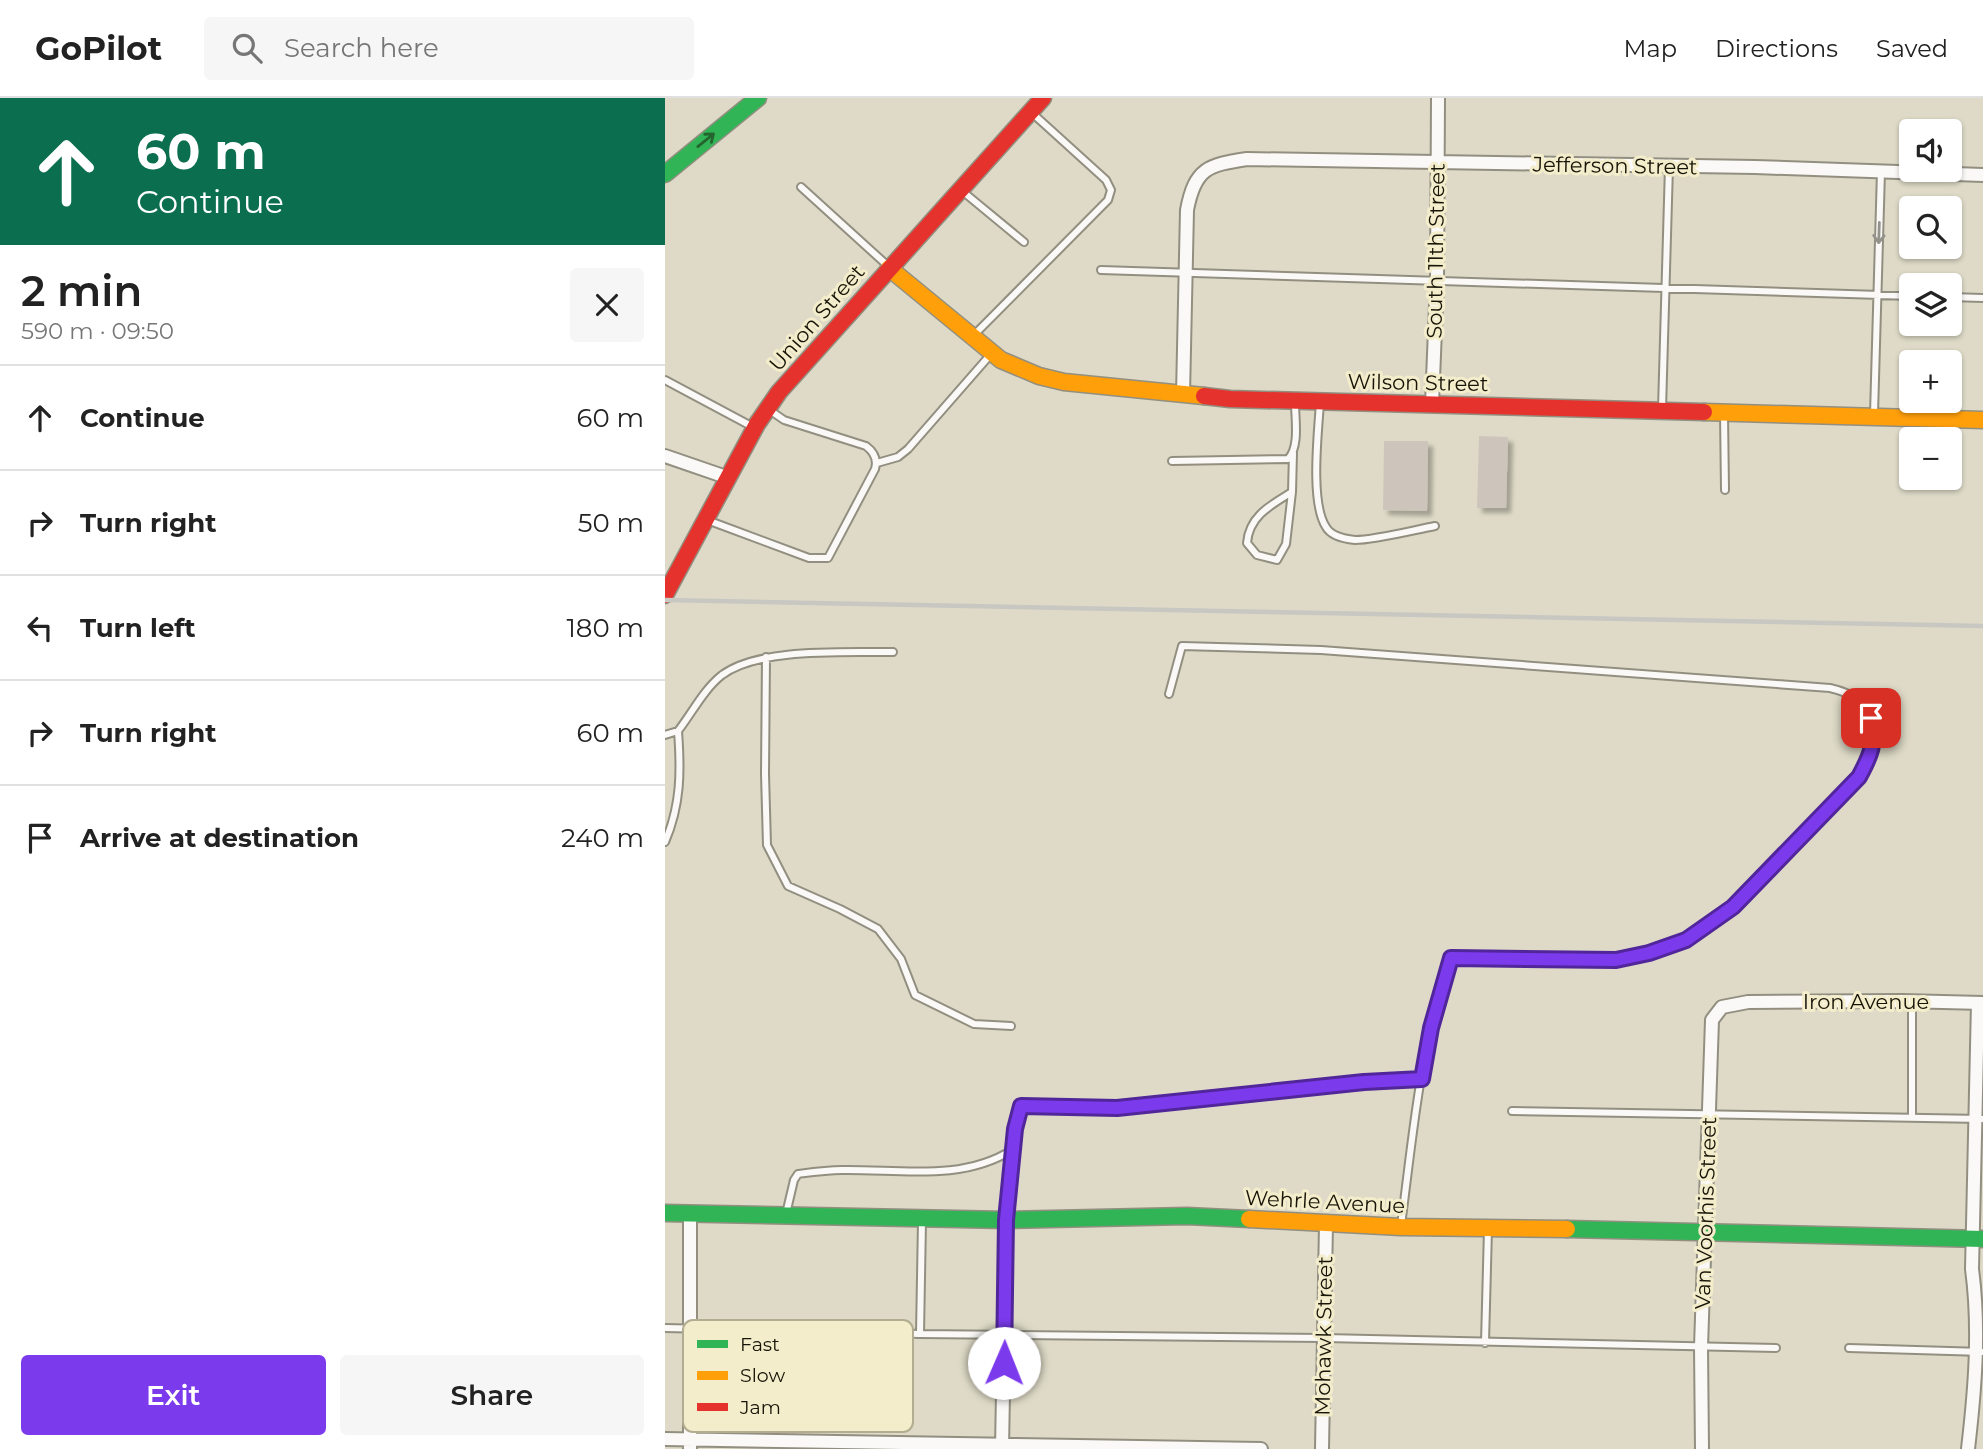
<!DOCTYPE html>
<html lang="en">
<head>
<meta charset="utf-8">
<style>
	:root { --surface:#fff; --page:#f6f6f6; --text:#222; --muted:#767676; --line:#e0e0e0; --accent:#7c3aed }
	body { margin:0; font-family:Montserrat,sans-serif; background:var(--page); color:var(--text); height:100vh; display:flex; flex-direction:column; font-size:26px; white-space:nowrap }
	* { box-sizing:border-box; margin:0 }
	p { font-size:23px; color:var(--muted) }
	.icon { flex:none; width:38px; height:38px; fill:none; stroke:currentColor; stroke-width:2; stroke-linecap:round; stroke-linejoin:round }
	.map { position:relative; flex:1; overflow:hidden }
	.side { display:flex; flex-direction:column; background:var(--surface); width:665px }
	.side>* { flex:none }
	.top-card { background:#0b6e4f; color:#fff; overflow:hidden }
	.fabs { position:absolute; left:1234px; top:21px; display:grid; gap:14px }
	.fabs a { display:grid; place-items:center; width:63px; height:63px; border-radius:7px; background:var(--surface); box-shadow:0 2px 5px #0004; font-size:35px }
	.pin { position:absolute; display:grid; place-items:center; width:60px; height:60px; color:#fff; margin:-30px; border-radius:14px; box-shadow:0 4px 10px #0006 }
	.me { position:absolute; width:77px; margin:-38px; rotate:1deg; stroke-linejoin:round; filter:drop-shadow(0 0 5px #0008) }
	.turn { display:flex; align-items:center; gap:24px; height:147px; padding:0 21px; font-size:32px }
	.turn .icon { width:91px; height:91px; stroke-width:2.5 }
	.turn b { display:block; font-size:49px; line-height:60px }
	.round { display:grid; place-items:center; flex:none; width:74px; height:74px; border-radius:7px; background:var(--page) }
	.overview { display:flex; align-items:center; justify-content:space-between; height:119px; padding:0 21px }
	h1 { font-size:42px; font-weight:600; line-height:52px }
	.button { display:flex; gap:14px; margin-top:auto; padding:14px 21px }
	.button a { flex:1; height:80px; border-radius:7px; background:var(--accent); color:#fff; font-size:28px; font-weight:600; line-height:80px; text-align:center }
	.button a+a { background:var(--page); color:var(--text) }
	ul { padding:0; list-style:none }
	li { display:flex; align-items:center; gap:21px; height:105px; padding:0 21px; border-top:2px solid var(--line) }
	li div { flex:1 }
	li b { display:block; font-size:26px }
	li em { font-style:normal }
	header { display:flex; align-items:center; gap:42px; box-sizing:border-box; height:98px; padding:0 35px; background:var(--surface); border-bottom:2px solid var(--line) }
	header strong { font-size:33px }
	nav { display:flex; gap:38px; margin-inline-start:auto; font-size:24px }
	.search { width:490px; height:63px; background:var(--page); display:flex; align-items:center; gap:18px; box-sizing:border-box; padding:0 24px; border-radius:7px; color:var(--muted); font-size:26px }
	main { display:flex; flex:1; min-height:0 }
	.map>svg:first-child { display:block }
</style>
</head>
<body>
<header>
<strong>GoPilot</strong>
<div class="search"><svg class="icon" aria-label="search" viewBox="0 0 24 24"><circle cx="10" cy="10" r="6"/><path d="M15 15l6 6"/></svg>Search here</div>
<nav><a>Map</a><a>Directions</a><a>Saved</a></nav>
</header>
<main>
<section class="side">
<div class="top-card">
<div class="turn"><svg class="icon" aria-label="ahead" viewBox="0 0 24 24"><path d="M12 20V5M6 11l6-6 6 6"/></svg><div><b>60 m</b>Continue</div></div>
</div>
<div class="overview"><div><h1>2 min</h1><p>590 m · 09:50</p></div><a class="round"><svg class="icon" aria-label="close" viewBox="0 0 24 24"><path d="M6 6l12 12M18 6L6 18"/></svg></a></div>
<ul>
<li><svg class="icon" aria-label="ahead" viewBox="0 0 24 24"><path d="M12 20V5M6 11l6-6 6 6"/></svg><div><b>Continue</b></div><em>60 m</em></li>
<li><svg class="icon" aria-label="right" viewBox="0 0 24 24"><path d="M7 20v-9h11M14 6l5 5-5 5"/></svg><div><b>Turn right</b></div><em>50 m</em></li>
<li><svg class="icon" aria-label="left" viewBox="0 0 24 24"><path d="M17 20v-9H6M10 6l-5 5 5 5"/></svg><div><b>Turn left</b></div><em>180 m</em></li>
<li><svg class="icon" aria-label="right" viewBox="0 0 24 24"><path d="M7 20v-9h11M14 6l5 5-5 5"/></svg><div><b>Turn right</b></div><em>60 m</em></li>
<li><svg class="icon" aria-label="arrive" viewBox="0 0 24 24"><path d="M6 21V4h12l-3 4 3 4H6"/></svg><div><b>Arrive at destination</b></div><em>240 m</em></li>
</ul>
<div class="button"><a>Exit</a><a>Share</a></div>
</section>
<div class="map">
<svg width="1318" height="1351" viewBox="0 0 1318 1351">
	<defs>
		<filter id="shadow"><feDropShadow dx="5" dy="5" stdDeviation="2" flood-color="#0004"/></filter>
	</defs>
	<rect width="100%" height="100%" fill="#dedac7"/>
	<path fill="#cdc5bb" filter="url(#shadow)" d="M 814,338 L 843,339 L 841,410 L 812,410 Z
		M 719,343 L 763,343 L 762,413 L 718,412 Z"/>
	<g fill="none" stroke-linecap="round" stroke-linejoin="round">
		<defs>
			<path id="lane" d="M 136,89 L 223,168
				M 296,92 L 359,144
				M 436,172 L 1246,198
				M 1284,199 L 1318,200
				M 308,238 L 443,102 L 446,92 L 441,82 L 366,14
				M 0,282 L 88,329
				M 655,305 C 653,335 645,405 661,429 C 666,438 680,441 690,442 C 710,442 749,432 770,428
				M 997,311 L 1004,68
				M 1059,316 L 1060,392
				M 1209,316 L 1216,73
				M 507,363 L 623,361 C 635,349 630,321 630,305
				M 212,365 L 233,359 L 243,351 L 326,256
				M 627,394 L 621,446 L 612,462 L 592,457 L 582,445 C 584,418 606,407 627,394 Z
				M 627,394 L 628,355
				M 42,422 L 144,460 L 163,460 L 210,371 C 213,361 209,354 201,348 L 119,322 L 103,311
				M 101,559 L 100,676 L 102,747 L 123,788 L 175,811 L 213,831 L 236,861 L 250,897 L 309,926 L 346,928
				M 504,596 L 517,548 L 656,552 L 1165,590 C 1218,602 1216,638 1194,679 L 1068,809 L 1021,842 L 998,851 L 951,862 L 786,860 C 755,945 748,1039 736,1127
				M 0,637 L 13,633
				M 0,744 C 16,707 16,673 13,633 C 27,615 39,591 57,577 C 95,549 181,555 228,554
				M 1247,903 L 1247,1019
				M 847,1013 L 1318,1021
				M 121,1116 L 129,1082 L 133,1076 C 148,1074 162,1072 177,1072 C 234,1071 296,1084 347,1052
				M 341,1121 L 350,1031 L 356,1008 L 452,1010 L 699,984 L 757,981
				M 0,1230 L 255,1236 L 660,1240 L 1111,1250
				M 255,1236 L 257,1123
				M 820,1245 L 823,1131
				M 1184,1250 L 1318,1254"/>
			<path id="street" d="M 518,297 L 522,112 C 530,70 543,67 582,61 L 1090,69 L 1318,77
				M 767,306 L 772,182 L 773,0
				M 0,358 L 64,380
				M 0,1341 L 596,1351
				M 25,1351 L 25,1116
				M 337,1351 L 341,1122
				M 657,1351 L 661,1126
				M 1037,1351 L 1036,1249 L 1047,922 L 1057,909 L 1083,904 L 1237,903 L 1318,905
				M 1303,1351 C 1310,1291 1315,1231 1307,1171 L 1313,905"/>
			<path id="fast" d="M 0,76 L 93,0
				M 0,1115 L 341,1122 L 522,1118 L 584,1121
				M 902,1131 L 1318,1141"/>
			<path id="slow" d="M 224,170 L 336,262 L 374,278 L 399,284 L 539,298
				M 1039,314 L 1318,322
				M 584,1121 L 736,1129 L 902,1131"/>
			<path id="jam" d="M 539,298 L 565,301 L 1039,314
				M 0,497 L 92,326 L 114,294 L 378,0"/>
		</defs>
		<use href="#lane" stroke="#928f81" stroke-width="10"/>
		<use href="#street" stroke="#928f81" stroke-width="16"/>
		<use href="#fast" stroke="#928f81" stroke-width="19"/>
		<use href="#slow" stroke="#928f81" stroke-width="19"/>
		<use href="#jam" stroke="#928f81" stroke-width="19"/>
		<use href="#lane" stroke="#faf9f7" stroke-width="6"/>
		<use href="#street" stroke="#faf9f7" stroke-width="12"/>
		<use href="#fast" stroke="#30b455" stroke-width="16"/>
		<use href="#slow" stroke="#ff9f0a" stroke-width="16"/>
		<use href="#jam" stroke="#e5322d" stroke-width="16"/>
		<path stroke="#c8c7c2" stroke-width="4.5" d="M 0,502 L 1318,528"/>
	</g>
	<defs><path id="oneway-shaft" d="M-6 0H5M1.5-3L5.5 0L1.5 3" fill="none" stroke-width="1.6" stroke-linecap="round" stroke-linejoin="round" transform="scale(1.75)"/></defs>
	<use stroke="#24642e" href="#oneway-shaft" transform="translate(41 42) rotate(-39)"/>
	<use stroke="#94928b" href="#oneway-shaft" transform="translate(1214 135) rotate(92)"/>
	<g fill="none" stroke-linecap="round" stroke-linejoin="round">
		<defs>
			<path id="route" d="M 339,1265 L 341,1122 L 350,1031 L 356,1008 L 452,1010 L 699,984 L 757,981 L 766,930 L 786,860 L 951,862 L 984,855 L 1021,842 L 1068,809 L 1194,679 C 1206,657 1211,645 1206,620"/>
		</defs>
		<use href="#route" stroke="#51269a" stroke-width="18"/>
		<use href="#route" stroke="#7c3aed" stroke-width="12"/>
	</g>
	<g text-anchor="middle" stroke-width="6" stroke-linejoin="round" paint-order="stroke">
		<g font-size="21" fill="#171408" stroke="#f4edcb">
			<text transform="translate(950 68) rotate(1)" y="7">Jefferson Street</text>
			<text transform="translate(771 153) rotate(-89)" y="7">South 11th Street</text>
			<text transform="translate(152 220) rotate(-49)" y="7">Union Street</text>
			<text transform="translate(753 285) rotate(1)" y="7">Wilson Street</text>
			<text x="1201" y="911">Iron Avenue</text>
			<text transform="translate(660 1104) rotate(3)" y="7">Wehrle Avenue</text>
			<text transform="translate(1041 1115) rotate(-88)" y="7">Van Voorhis Street</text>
			<text transform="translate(659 1238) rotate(-89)" y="7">Mohawk Street</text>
		</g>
	</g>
	<rect x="18" y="1222" width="230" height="112" rx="10" fill="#f4edcb" stroke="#b2ac90" stroke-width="2"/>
	<rect x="32" y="1242" width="31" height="8" fill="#30b455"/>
	<rect x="32" y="1273" width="31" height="9" fill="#ff9f0a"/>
	<rect x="32" y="1305" width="31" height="8" fill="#e5322d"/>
	<g font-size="19" fill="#171408">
		<text x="75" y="1253">Fast</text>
		<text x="75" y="1284">Slow</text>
		<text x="75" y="1316">Jam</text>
	</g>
</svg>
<div class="fabs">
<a><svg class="icon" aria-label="sound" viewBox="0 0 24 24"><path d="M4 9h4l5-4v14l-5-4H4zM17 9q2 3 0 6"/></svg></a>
<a><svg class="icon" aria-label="search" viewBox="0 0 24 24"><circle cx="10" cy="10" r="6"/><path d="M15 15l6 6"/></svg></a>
<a><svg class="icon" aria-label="layers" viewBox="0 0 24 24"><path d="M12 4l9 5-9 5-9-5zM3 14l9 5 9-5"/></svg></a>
<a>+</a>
<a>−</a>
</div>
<div class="pin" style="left:1206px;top:620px;background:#d93025"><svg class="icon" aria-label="arrive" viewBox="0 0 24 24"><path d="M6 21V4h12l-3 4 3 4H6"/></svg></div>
<svg class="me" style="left:339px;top:1265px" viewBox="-20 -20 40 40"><circle r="19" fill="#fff"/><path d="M0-13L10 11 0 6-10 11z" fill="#7c3aed"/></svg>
</div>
</main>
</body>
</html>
